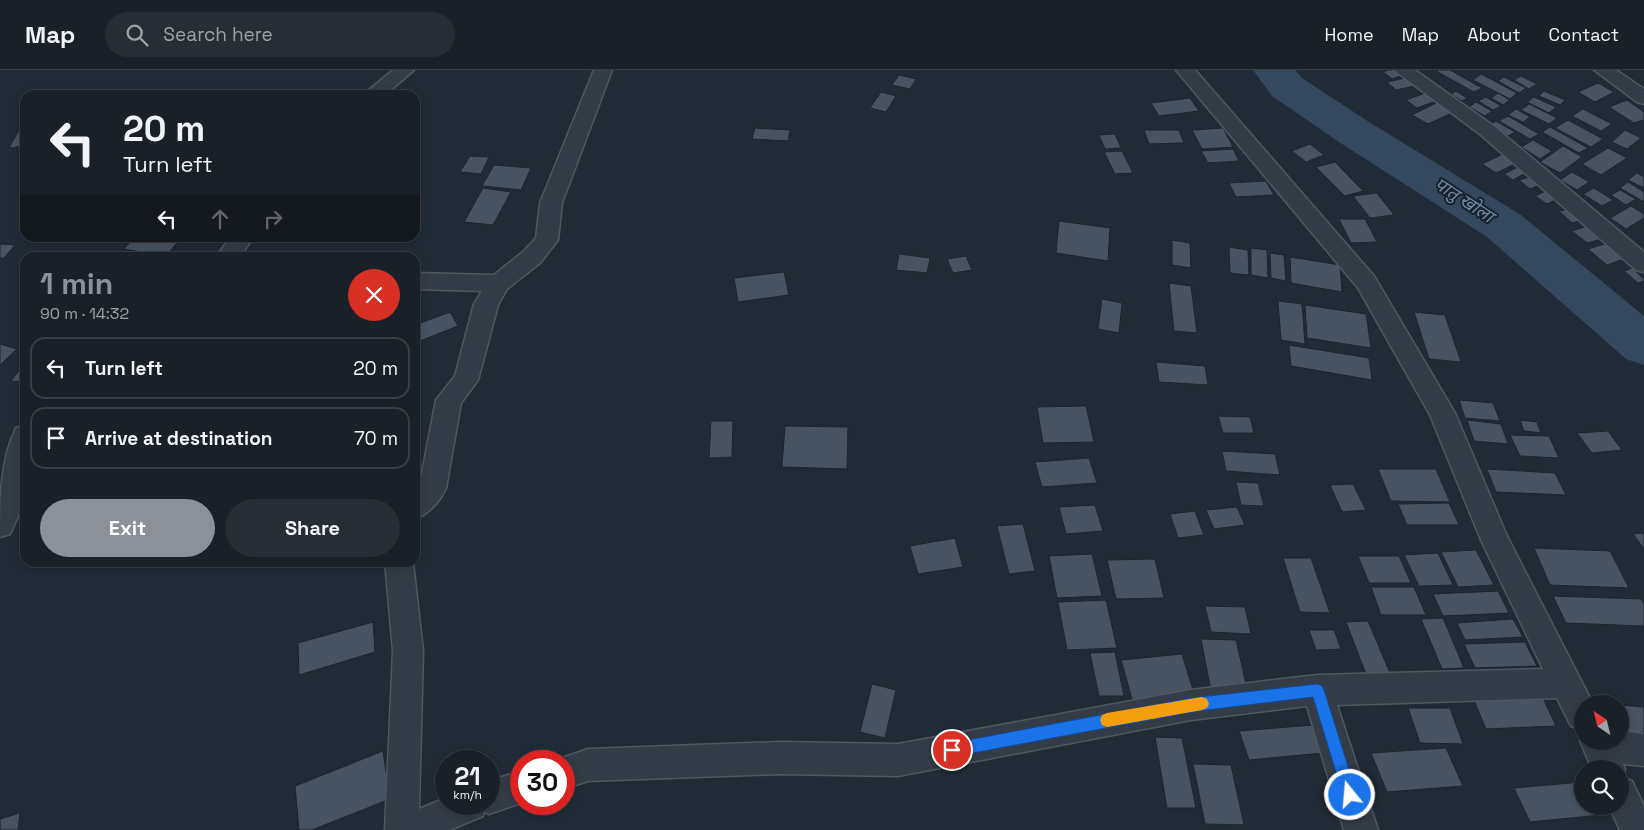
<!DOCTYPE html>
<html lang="en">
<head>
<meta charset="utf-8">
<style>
	:root { --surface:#192028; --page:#262d34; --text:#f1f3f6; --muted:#9fa3a8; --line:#373e45; --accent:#8c9099 }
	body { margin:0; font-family:"Space Grotesk","Noto Sans Devanagari",sans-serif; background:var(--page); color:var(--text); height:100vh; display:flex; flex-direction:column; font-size:19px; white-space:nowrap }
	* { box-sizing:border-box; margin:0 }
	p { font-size:16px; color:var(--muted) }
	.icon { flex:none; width:28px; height:28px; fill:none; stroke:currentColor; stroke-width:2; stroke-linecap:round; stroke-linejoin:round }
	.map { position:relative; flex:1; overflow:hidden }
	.panel { position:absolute; left:20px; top:182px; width:400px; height:315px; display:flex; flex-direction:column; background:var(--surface); border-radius:15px; box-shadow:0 2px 8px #0003,0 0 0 1px var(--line) }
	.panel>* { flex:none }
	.top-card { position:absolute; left:20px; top:20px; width:400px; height:152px; border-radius:15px; box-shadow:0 2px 8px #0003,0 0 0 1px var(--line); background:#192028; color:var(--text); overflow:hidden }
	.needle { width:32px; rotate:325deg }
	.tools { position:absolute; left:1574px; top:625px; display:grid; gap:10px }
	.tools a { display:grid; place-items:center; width:55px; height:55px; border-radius:50%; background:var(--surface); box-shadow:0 2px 8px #0003,0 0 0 1px var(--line); font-size:25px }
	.speed { position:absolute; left:435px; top:680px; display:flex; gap:10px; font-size:25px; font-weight:700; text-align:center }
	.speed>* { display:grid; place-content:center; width:65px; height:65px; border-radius:50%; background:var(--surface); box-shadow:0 2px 8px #0003,0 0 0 1px var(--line); line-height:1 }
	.speed small { font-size:12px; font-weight:400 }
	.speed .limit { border:8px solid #d22; background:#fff; color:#111 }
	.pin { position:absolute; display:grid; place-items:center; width:42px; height:42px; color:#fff; margin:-21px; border:2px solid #fff; border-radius:50%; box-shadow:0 1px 5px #0007 }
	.me { position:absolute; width:55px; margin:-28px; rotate:343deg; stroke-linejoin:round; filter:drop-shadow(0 0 4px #0008) }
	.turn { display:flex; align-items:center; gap:18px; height:105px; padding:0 20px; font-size:22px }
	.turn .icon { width:65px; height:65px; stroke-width:2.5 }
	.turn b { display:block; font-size:35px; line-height:42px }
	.lanes { display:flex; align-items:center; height:48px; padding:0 20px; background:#0003; justify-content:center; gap:25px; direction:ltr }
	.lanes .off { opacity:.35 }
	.round { display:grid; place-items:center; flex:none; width:52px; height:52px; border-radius:26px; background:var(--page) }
	.overview { display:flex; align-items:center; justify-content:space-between; height:85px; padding:0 20px }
	h1 { font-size:30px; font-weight:800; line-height:38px; color:var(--accent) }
	.action { display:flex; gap:10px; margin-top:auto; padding:10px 20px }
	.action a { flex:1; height:58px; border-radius:30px; background:var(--accent); color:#fff; font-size:20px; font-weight:800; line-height:58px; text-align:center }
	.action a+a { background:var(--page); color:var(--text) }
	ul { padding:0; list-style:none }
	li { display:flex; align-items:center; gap:15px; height:62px; margin:0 10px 8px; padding:0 10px; border:2px solid var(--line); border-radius:15px }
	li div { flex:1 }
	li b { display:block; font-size:19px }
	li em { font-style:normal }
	header { display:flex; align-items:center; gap:30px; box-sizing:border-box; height:70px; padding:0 25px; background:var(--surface); border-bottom:1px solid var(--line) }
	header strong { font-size:24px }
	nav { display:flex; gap:28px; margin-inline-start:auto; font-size:18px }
	.search { width:350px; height:45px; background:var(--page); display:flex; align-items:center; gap:12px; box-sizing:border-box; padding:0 18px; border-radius:28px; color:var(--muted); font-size:19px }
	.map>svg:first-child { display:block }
</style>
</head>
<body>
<header>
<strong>Map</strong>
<div class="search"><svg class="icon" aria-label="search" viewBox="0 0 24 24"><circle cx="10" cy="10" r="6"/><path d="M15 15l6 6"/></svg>Search here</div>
<nav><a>Home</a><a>Map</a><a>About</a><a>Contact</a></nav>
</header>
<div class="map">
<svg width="1644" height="760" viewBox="0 0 1644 760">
	<rect width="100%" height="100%" fill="#212b36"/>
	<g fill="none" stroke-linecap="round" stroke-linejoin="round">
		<path fill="#35485d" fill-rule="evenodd" d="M 1253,0 L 1295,0 L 1302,8 L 1369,52 L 1521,145 L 1644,246 L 1644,295 L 1626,289 L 1487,167 L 1339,72 L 1272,26 Z"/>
	</g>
	<path fill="#475360" stroke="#1c242d" d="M 1388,0 L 1395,0 L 1403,5 L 1392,9 L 1383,2 Z
		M 1439,0 L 1450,0 L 1482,18 L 1474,22 L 1436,1 Z
		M 1481,4 L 1517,23 L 1510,29 L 1473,10 Z
		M 899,5 L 916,9 L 910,19 L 892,15 Z
		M 1521,6 L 1537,14 L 1529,19 L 1514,10 Z
		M 1504,7 L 1526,18 L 1519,23 L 1498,11 Z
		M 1405,8 L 1415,16 L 1396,20 L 1387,12 Z
		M 1598,13 L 1614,22 L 1595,32 L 1578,22 Z
		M 1456,21 L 1467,28 L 1462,31 L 1451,24 Z
		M 1544,21 L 1565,30 L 1560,35 L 1539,26 Z
		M 881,22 L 896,26 L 886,42 L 870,38 Z
		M 1425,23 L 1436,31 L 1417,38 L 1406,30 Z
		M 1498,23 L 1510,30 L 1503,35 L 1491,28 Z
		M 1486,27 L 1501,36 L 1493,40 L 1478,31 Z
		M 1534,27 L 1556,37 L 1549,43 L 1527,32 Z
		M 1190,28 L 1199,41 L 1159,46 L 1151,33 Z
		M 1627,30 L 1644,42 L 1644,50 L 1634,53 L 1609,37 Z
		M 1438,32 L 1454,42 L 1428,54 L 1412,45 Z
		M 1476,32 L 1492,41 L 1485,46 L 1469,37 Z
		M 1529,34 L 1557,48 L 1549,54 L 1521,40 Z
		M 1516,39 L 1530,47 L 1523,52 L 1508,45 Z
		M 1583,39 L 1612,54 L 1601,61 L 1572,46 Z
		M 1508,46 L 1539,64 L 1530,69 L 1499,51 Z
		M 1568,50 L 1603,69 L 1591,77 L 1555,58 Z
		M 1496,51 L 1515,62 L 1508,66 L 1489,55 Z
		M 1550,57 L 1588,78 L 1579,83 L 1542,62 Z
		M 755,58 L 790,60 L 788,71 L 752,69 Z
		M 1223,58 L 1233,77 L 1202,79 L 1192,60 Z
		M 19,60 L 25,60 L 25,76 L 9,78 Z
		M 1144,60 L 1179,60 L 1184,73 L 1149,74 Z
		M 1625,60 L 1641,68 L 1627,79 L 1612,72 Z
		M 1115,64 L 1121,78 L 1105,79 L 1099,65 Z
		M 1533,70 L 1552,81 L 1540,89 L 1521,77 Z
		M 1310,74 L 1324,85 L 1306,92 L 1292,81 Z
		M 1563,76 L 1582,87 L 1560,103 L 1540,92 Z
		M 1608,78 L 1627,88 L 1601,105 L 1582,94 Z
		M 1233,79 L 1239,91 L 1208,93 L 1201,81 Z
		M 1122,81 L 1133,103 L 1115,104 L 1104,82 Z
		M 1503,84 L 1517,93 L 1496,103 L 1482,94 Z
		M 470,86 L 489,87 L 481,104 L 460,102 Z
		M 1335,92 L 1363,121 L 1345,126 L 1316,97 Z
		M 494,95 L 531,98 L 521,120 L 482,116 Z
		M 1518,97 L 1527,102 L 1513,110 L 1504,104 Z
		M 1572,102 L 1589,112 L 1577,120 L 1560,110 Z
		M 1637,103 L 1644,107 L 1644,118 L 1628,110 Z
		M 1532,106 L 1543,114 L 1530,119 L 1519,110 Z
		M 1266,111 L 1274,125 L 1236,127 L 1229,113 Z
		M 1628,112 L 1644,122 L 1644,132 L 1620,118 Z
		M 483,118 L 511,122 L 493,155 L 464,152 Z
		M 1594,118 L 1613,130 L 1602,136 L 1583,124 Z
		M 1548,120 L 1560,128 L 1547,134 L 1535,126 Z
		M 1620,120 L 1636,129 L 1626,135 L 1611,125 Z
		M 1377,123 L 1394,145 L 1370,148 L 1353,126 Z
		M 1631,136 L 1644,144 L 1644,148 L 1626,159 L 1610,148 Z
		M 1570,139 L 1583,150 L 1572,153 L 1559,141 Z
		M 1339,149 L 1365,149 L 1377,172 L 1351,173 Z
		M 1059,151 L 1110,158 L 1108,191 L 1056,183 Z
		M 1587,156 L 1602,169 L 1587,173 L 1572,161 Z
		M 134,168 L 181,168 L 166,186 L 124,179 Z
		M 1172,170 L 1190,173 L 1191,198 L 1172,195 Z
		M 1608,173 L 1627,188 L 1607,195 L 1588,179 Z
		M 0,174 L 15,175 L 4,188 L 0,188 Z
		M 1229,177 L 1248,180 L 1249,205 L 1230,203 Z
		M 1251,178 L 1267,180 L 1268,208 L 1251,205 Z
		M 1270,183 L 1284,185 L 1286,211 L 1271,208 Z
		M 899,184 L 930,188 L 927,203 L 896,200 Z
		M 966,186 L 972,200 L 953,203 L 947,189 Z
		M 1290,187 L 1340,195 L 1342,222 L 1291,213 Z
		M 1632,198 L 1644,209 L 1644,211 L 1638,213 L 1624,201 Z
		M 784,202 L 789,225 L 738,232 L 734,208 Z
		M 1169,213 L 1191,216 L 1197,263 L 1174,261 Z
		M 1102,229 L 1122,233 L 1119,263 L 1098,259 Z
		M 1278,231 L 1302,234 L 1305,274 L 1281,270 Z
		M 1305,235 L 1366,244 L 1371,278 L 1307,268 Z
		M 450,242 L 458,256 L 415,273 L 415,255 Z
		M 1414,242 L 1445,245 L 1461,292 L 1429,289 Z
		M 0,274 L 17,279 L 0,295 Z
		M 1289,275 L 1369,288 L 1372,310 L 1291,296 Z
		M 1156,292 L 1205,296 L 1208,315 L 1159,312 Z
		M 25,293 L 25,312 L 11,311 Z
		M 1459,330 L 1493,333 L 1500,351 L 1465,348 Z
		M 1086,336 L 1094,372 L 1043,373 L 1037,337 Z
		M 1218,346 L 1250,347 L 1254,363 L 1223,363 Z
		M 1467,350 L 1501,354 L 1508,374 L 1474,371 Z
		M 1520,350 L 1537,352 L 1541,363 L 1524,361 Z
		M 711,351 L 733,351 L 732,387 L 709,388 Z
		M 785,356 L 848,357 L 847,399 L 782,397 Z
		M 1608,361 L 1622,380 L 1592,383 L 1577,363 Z
		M 1510,365 L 1549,366 L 1559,388 L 1520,386 Z
		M 1222,381 L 1275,384 L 1280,405 L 1226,401 Z
		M 1089,388 L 1097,413 L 1042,417 L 1035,392 Z
		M 1378,399 L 1436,399 L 1450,432 L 1391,431 Z
		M 1487,399 L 1555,403 L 1566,425 L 1496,422 Z
		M 1236,412 L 1258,413 L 1264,436 L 1241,435 Z
		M 1353,414 L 1366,440 L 1342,442 L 1330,415 Z
		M 1449,433 L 1459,455 L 1407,455 L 1398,434 Z
		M 1095,435 L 1103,461 L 1066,464 L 1059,437 Z
		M 1237,437 L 1245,455 L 1214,459 L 1206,440 Z
		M 1195,441 L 1204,465 L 1178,468 L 1170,444 Z
		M 1023,454 L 1035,501 L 1009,504 L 997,456 Z
		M 1644,463 L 1644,479 L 1633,464 Z
		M 955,468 L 963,497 L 918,504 L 910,476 Z
		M 1534,478 L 1610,481 L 1629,518 L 1550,515 Z
		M 1476,480 L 1494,515 L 1458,517 L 1441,482 Z
		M 1438,483 L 1453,515 L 1419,516 L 1404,485 Z
		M 1092,484 L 1102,526 L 1057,528 L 1049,486 Z
		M 1358,486 L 1399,486 L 1411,513 L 1369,513 Z
		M 1283,488 L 1311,488 L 1330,543 L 1300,542 Z
		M 1155,489 L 1164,528 L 1116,529 L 1107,490 Z
		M 1371,517 L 1414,517 L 1426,545 L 1381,545 Z
		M 1498,521 L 1509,543 L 1443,546 L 1433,524 Z
		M 1553,526 L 1641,529 L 1644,534 L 1644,556 L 1566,553 Z
		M 1106,530 L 1117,578 L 1067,580 L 1058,532 Z
		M 1205,536 L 1245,537 L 1251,564 L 1211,562 Z
		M 1443,548 L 1464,598 L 1442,599 L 1421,549 Z
		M 1513,549 L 1523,567 L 1465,570 L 1457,553 Z
		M 1368,551 L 1393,610 L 1369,612 L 1346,552 Z
		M 373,552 L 375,582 L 299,605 L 298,573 Z
		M 1309,560 L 1334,560 L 1341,579 L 1316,580 Z
		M 1201,569 L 1236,570 L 1249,627 L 1212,626 Z
		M 1525,572 L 1537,596 L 1475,598 L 1464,574 Z
		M 1115,582 L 1124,626 L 1099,626 L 1090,583 Z
		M 1182,584 L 1196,630 L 1134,636 L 1121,590 Z
		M 872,614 L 896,620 L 885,668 L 860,662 Z
		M 1542,626 L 1556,656 L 1486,659 L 1473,628 Z
		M 1620,635 L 1644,637 L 1644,663 L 1620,662 Z
		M 1408,638 L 1450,638 L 1463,674 L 1420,673 Z
		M 1313,655 L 1323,683 L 1249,690 L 1239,661 Z
		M 1155,667 L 1182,668 L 1196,738 L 1167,738 Z
		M 1446,678 L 1463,716 L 1387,722 L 1371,683 Z
		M 383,681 L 390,729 L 312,760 L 299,760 L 295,716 Z
		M 1193,694 L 1231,695 L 1244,755 L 1205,754 Z
		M 1582,712 L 1582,736 L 1596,736 L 1601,745 L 1530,752 L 1514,718 Z
		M 20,743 L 18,760 L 0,760 L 0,749 Z"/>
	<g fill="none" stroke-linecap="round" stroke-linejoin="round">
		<defs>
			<path id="street" d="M 393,0 L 414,0 L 385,25 L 363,25 Z
				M 594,0 L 612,0 L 562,133 L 558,170 L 540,193 L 507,219 L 498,235 L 478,310 L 461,333 L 446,418 C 440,431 429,444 415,449 L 415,419 L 420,413 L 436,330 L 455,306 L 474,234 L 482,221 L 415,219 L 415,203 L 494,205 L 524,181 L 536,168 L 540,133 Z
				M 1176,0 L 1195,0 L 1374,206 L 1455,343 L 1507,466 L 1593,634 L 1582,634 L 1582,660 L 1571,656 L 1557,628 L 1337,635 L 1378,760 L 1344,760 L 1307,636 L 1191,650 L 898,706 L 781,704 L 588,711 L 564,719 L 564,691 L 553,691 L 588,679 L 781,672 L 898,674 L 1191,620 L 1317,605 L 1543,599 L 1481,470 L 1430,345 L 1358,218 Z
				M 1394,0 L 1415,0 L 1495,57 L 1644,182 L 1644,202 L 1636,200 L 1481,65 Z
				M 1594,0 L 1616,0 L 1644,19 L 1644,34 L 1637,32 Z
				M 230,168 L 253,168 L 239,188 L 215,188 Z
				M 25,355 L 25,431 L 10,464 L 0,467 C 0,432 0,391 16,358 Z
				M 385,492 L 413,492 L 423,581 L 419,739 L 446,728 L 446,734 L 489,734 L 489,711 L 521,701 L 521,733 L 489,744 L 484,742 L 483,746 L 450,760 L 385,760 L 393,581 Z
				M 1620,661 L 1644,664 L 1644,696 L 1623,694 L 1625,699 L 1622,707 L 1632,711 L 1644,736 L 1644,760 L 1620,760 L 1609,736 L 1620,736 L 1620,699 L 1592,699 L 1580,671 L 1582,665 L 1582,671 L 1620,671 Z"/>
		</defs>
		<use href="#street" stroke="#4f5861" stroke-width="3"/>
		<use href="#street" fill="#343d47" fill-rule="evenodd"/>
	</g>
	<path fill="#1a73e8" stroke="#114b97" d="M 1317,614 L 1322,616 L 1324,620 L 1357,725 L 1355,730 L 1350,732 L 1345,730 L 1343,725 L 1313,627 L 1191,642 L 952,687 L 947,685 L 945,680 L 947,675 L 952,673 L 1191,628 Z"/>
	<path fill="#f59e0b" d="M 1202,627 L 1207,629 L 1209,634 L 1207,638 L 1202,640 L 1107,657 L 1102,655 L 1100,650 L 1102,645 L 1107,643 Z"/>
	<g text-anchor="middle" stroke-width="4" stroke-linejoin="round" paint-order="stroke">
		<g font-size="18" font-style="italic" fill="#708ba7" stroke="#1a222b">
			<text transform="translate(1464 130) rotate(33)" y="6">पातु खोला</text>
		</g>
	</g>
</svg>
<div class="tools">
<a><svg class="needle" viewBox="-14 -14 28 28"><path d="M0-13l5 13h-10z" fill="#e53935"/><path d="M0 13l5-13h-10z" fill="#9fa3a8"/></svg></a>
<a><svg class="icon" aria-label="search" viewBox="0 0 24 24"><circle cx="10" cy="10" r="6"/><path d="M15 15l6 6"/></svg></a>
</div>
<div class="speed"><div>21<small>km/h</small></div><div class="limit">30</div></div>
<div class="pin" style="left:952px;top:680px;background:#d93025"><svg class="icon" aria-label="arrive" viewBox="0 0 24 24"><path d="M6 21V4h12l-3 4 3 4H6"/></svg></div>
<svg class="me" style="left:1350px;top:725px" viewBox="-20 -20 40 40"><circle r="17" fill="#1a73e8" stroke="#fff" stroke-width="3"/><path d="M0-11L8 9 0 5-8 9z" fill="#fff"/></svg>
<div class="top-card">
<div class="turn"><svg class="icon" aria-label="left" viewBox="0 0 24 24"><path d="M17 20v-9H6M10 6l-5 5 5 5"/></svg><div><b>20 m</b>Turn left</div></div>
<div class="lanes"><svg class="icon" aria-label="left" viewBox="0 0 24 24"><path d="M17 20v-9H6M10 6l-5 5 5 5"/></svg><svg class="icon off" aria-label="ahead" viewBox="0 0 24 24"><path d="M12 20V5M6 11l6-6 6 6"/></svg><svg class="icon off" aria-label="right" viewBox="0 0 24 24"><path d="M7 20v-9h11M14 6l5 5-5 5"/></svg></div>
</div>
<section class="panel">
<div class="overview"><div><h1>1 min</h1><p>90 m · 14:32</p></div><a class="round" style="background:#d93025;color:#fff"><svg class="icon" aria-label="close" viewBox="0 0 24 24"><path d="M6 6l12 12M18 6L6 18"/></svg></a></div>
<ul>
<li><svg class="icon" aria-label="left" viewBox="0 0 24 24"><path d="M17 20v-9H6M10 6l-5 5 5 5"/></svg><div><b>Turn left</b></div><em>20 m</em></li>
<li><svg class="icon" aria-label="arrive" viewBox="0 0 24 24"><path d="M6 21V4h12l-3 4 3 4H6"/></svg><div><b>Arrive at destination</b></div><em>70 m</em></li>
</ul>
<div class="action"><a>Exit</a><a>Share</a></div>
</section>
</div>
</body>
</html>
